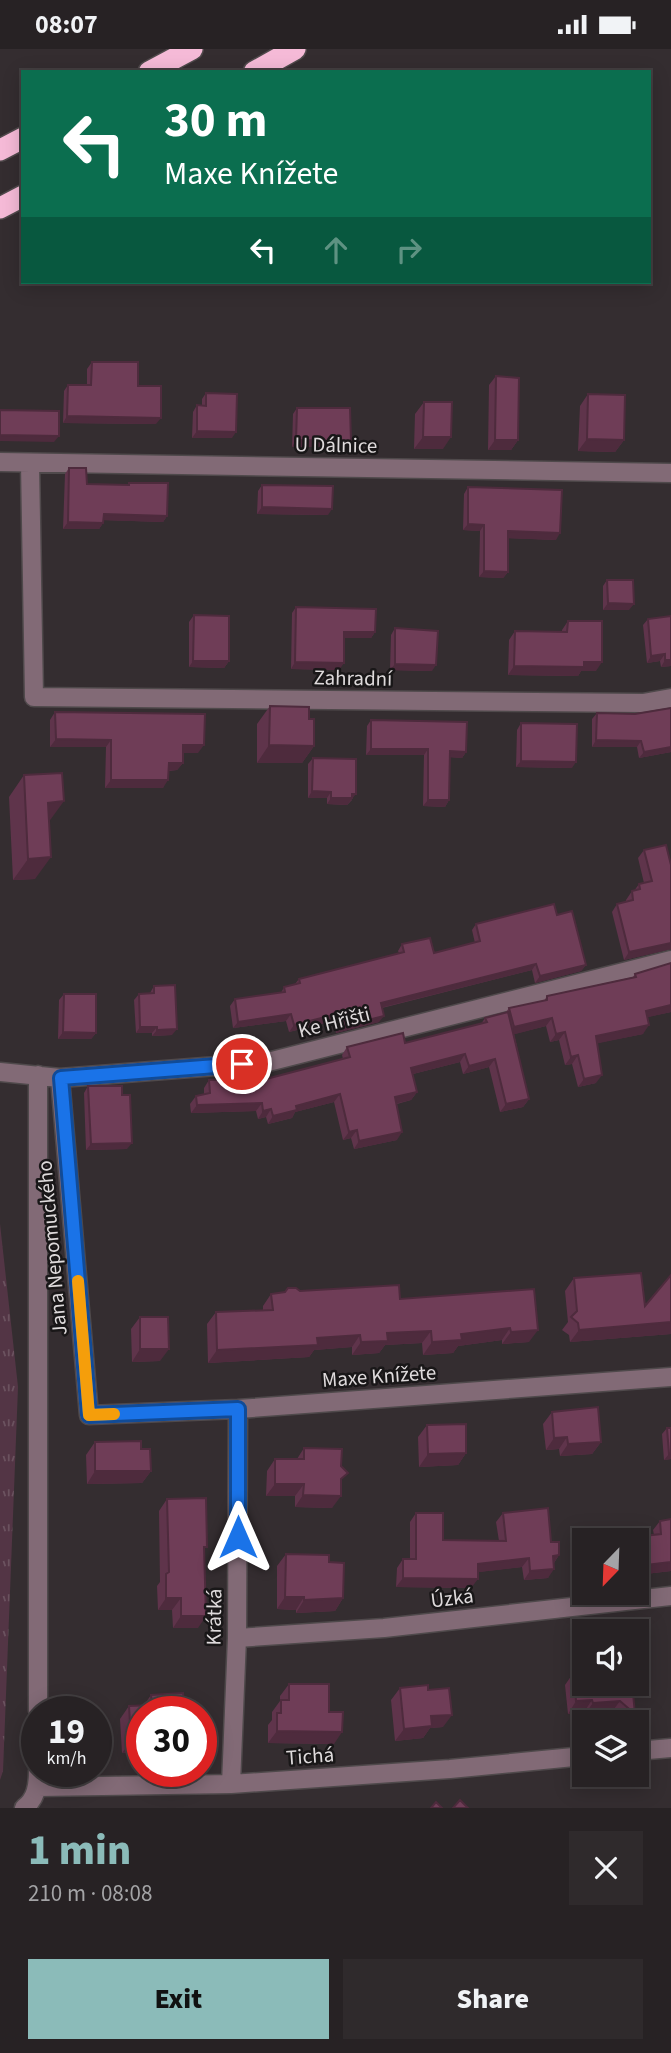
<!DOCTYPE html>
<html lang="en">
<head>
<meta charset="utf-8">
<style>
	:root { --surface:#272224; --page:#2f2a2c; --text:#f1f3f6; --muted:#a4a4a6; --line:#433f41; --accent:#8bbbb9 }
	body { margin:0; font-family:"Source Sans 3",sans-serif; background:var(--page); color:var(--text); height:100vh; display:flex; flex-direction:column; font-size:26px; white-space:nowrap }
	* { box-sizing:border-box; margin:0 }
	p { font-size:23px; color:var(--muted) }
	.icon { flex:none; width:38px; height:38px; fill:none; stroke:currentColor; stroke-width:2; stroke-linecap:round; stroke-linejoin:round }
	.map { position:relative; height:1759px; overflow:hidden }
	.panel { display:flex; flex-direction:column; background:var(--surface); flex:1 }
	.panel>* { flex:none }
	.guide { position:absolute; left:21px; top:21px; width:630px; height:214px; border-radius:0px; box-shadow:0 4px 18px #0003,0 0 0 2px var(--line); background:#0b6e4f; color:#fff; overflow:hidden }
	.needle { width:46px; rotate:203deg }
	.controls { position:absolute; left:572px; top:1479px; display:grid; gap:14px }
	.controls a { display:grid; place-items:center; width:77px; height:77px; border-radius:0px; background:var(--surface); box-shadow:0 4px 18px #0003,0 0 0 2px var(--line); font-size:35px }
	.speed { position:absolute; left:21px; top:1647px; display:flex; gap:14px; font-size:35px; font-weight:700; text-align:center }
	.speed>* { display:grid; place-content:center; width:91px; height:91px; border-radius:50%; background:var(--surface); box-shadow:0 4px 18px #0003,0 0 0 2px var(--line); line-height:1 }
	.speed small { font-size:18px; font-weight:400 }
	.speed .limit { border:10px solid #d22; background:#fff; color:#111 }
	.pin { position:absolute; display:grid; place-items:center; width:60px; height:60px; color:#fff; margin:-30px; border:4px solid #fff; border-radius:50%; box-shadow:0 2px 7px #0007 }
	.me { position:absolute; width:77px; margin:-38px; rotate:0deg; stroke-linejoin:round; filter:drop-shadow(0 0 5px #0008) }
	.turn { display:flex; align-items:center; gap:24px; height:147px; padding:0 28px; font-size:32px }
	.turn .icon { width:91px; height:91px; stroke-width:2.5 }
	.turn b { display:block; font-size:49px; line-height:60px }
	.lanes { display:flex; align-items:center; height:66px; padding:0 28px; background:#0003; justify-content:center; gap:35px; direction:ltr }
	.lanes .off { opacity:.35 }
	.round { display:grid; place-items:center; flex:none; width:74px; height:74px; border-radius:0px; background:var(--page) }
	.headline { display:flex; align-items:center; justify-content:space-between; height:119px; padding:0 28px }
	h1 { font-size:42px; font-weight:800; line-height:52px; color:var(--accent) }
	.primary-button { display:flex; gap:14px; margin-top:auto; padding:14px 28px }
	.primary-button a { flex:1; height:80px; border-radius:0px; background:var(--accent); color:#111; font-size:28px; font-weight:800; line-height:80px; text-align:center }
	.primary-button a+a { background:var(--page); color:var(--text) }
	.status { display:flex; justify-content:space-between; align-items:center; height:49px; padding:0 35px; background:var(--surface); direction:ltr }
	.status svg { height:19px; fill:currentColor }
	.map>svg:first-child { display:block }
</style>
</head>
<body>
<div class="status"><b>08:07</b><svg viewBox="0 0 49 12"><path d="M0 12V9h3v3zM5 12V6h3v6zM10 12V3h3v9zM15 12V0h3v12zM26 1h20v11H26zM47 4h2v5h-2z"/></svg></div>
<div class="map">
<svg width="671" height="1759" viewBox="0 0 671 1759">
	<defs>
		<pattern id="grass-tufts" width="24" height="20" patternUnits="userSpaceOnUse" patternTransform="scale(1.75)"><rect width="24" height="20" fill="#533545"/><path d="M3 7l-1-3M5 7V3M7 7l1-3M15 17l-1-3M17 17v-4M19 17l1-3" fill="none" stroke="#6b525f"/></pattern>
	</defs>
	<rect width="100%" height="100%" fill="#342d30"/>
	<path fill="url(#grass-tufts)" d="M 0,1175 L 18,1338 L 3,1722 L 0,1731 Z"/>
	<g fill="none" stroke-linecap="round" stroke-linejoin="round">
		<defs>
			<path id="minor" d="M 0,413 L 671,424
				M 30,414 L 34,648 L 643,654 L 671,649
				M 0,1023 L 60,1029 L 268,1013 L 671,911
				M 60,1029 L 89,1366 L 238,1360 L 671,1328
				M 237,1589 L 384,1579 L 671,1547
				M 38,1662 L 38,1026
				M 637,1702 L 671,1699
				M 231,1735 L 237,1589 L 238,1360
				M 38,1738 L 231,1735 L 450,1720 L 584,1707
				M 24,1759 C 36,1750 38,1737 38,1722"/>
			<path id="highway" d="M 149,23 L 192,0
				M 254,23 L 295,0
				M 0,101 L 23,89
				M 0,159 L 23,147"/>
		</defs>
		<use href="#minor" stroke="#4f494b" stroke-width="21"/>
		<use href="#highway" stroke="#4f494b" stroke-width="24"/>
		<use href="#minor" stroke="#826a76" stroke-width="18"/>
		<use href="#highway" stroke="#f5bad7" stroke-width="21"/>
	</g>
	<path fill="#5f344b" d="M 92,313 L 138,337 L 156,375 L 63,374 L 64,342 L 68,336 L 87,336 L 87,320 Z
		M 496,327 L 518,391 L 511,401 L 488,401 L 489,336 Z
		M 206,344 L 232,389 L 192,389 L 193,363 L 197,356 L 202,356 L 202,350 Z
		M 588,345 L 624,391 L 615,403 L 578,402 L 580,357 Z
		M 424,353 L 443,400 L 414,400 L 415,365 Z
		M 297,359 L 347,398 L 292,398 L 293,365 Z
		M 69,419 L 87,435 L 127,436 L 129,434 L 167,467 L 163,473 L 103,471 L 103,474 L 99,480 L 63,480 L 65,425 Z
		M 262,436 L 328,466 L 257,465 L 258,442 Z
		M 468,438 L 556,491 L 508,489 L 508,523 L 503,529 L 479,528 L 480,482 L 463,481 L 464,445 Z
		M 607,531 L 629,561 L 603,561 L 603,537 Z
		M 296,558 L 375,583 L 371,589 L 344,589 L 339,621 L 291,620 L 292,564 Z
		M 194,566 L 229,612 L 224,619 L 189,618 L 189,573 Z
		M 671,567 L 671,617 L 661,618 L 660,612 L 647,614 L 643,576 L 648,570 Z
		M 568,572 L 596,622 L 581,622 L 578,627 L 508,626 L 509,591 L 515,582 L 562,583 L 562,581 Z
		M 395,579 L 432,622 L 390,621 L 391,586 Z
		M 270,657 L 309,670 L 314,697 L 302,714 L 257,714 L 257,675 Z
		M 55,663 L 198,704 L 183,704 L 183,714 L 177,721 L 169,722 L 163,739 L 105,739 L 106,698 L 50,698 L 50,671 Z
		M 597,664 L 671,703 L 639,709 L 637,698 L 592,698 L 592,670 Z
		M 371,671 L 466,703 L 462,709 L 450,708 L 449,751 L 445,758 L 423,757 L 424,706 L 366,706 L 367,677 Z
		M 521,674 L 572,719 L 516,718 L 517,681 Z
		M 313,709 L 352,751 L 347,756 L 327,755 L 327,749 L 308,749 L 308,715 Z
		M 24,726 L 49,773 L 35,830 L 13,831 L 9,748 Z
		M 644,801 L 671,900 L 624,911 L 612,863 L 617,855 L 626,853 L 626,851 L 632,842 L 634,842 L 639,835 L 644,834 L 638,809 Z
		M 557,866 L 586,916 L 581,922 L 535,934 L 532,921 L 382,959 L 379,973 L 336,984 L 333,972 L 289,983 L 286,972 L 233,979 L 230,957 L 235,950 L 281,944 L 284,938 L 295,935 L 299,930 L 399,904 L 398,902 L 402,895 L 434,904 L 475,894 L 472,881 L 476,875 Z
		M 671,914 L 671,963 L 647,968 L 643,985 L 597,994 L 596,1034 L 578,1038 L 572,1015 L 565,1016 L 559,991 L 550,993 L 546,977 L 514,985 L 529,1050 L 523,1058 L 500,1063 L 489,1018 L 463,1025 L 460,1013 L 413,1025 L 417,1043 L 411,1051 L 397,1055 L 397,1091 L 354,1100 L 351,1089 L 343,1091 L 334,1053 L 295,1063 L 292,1069 L 268,1075 L 266,1068 L 258,1070 L 256,1062 L 191,1064 L 190,1055 L 196,1047 L 204,1045 L 204,1039 L 209,1031 L 243,1036 L 343,1010 L 342,1006 L 347,998 L 405,994 L 481,975 L 485,969 L 506,963 L 509,959 L 544,952 L 547,947 L 633,928 L 635,925 Z
		M 154,937 L 172,986 L 152,987 L 152,984 L 136,984 L 134,951 L 139,945 L 150,944 Z
		M 64,945 L 96,984 L 91,990 L 58,990 L 59,951 Z
		M 88,1037 L 122,1046 L 127,1100 L 86,1101 L 84,1044 Z
		M 574,1229 L 645,1257 L 671,1285 L 570,1293 L 569,1286 L 562,1281 L 568,1273 L 565,1242 Z
		M 534,1240 L 529,1293 L 502,1295 L 502,1291 L 458,1297 L 453,1304 L 423,1306 L 422,1294 L 385,1296 L 379,1304 L 352,1306 L 352,1298 L 314,1301 L 309,1308 L 208,1314 L 207,1275 L 216,1263 L 263,1261 L 263,1257 L 271,1245 L 300,1242 L 400,1250 Z
		M 140,1268 L 160,1312 L 132,1313 L 131,1280 Z
		M 552,1363 L 601,1393 L 592,1405 L 560,1407 L 559,1400 L 546,1401 L 543,1375 Z
		M 427,1376 L 466,1404 L 458,1416 L 419,1418 L 418,1388 Z
		M 667,1379 L 671,1379 L 671,1410 L 664,1411 L 662,1385 Z
		M 95,1393 L 141,1400 L 151,1422 L 142,1434 L 87,1435 L 86,1406 Z
		M 304,1399 L 341,1434 L 332,1459 L 295,1458 L 295,1447 L 266,1447 L 267,1422 L 275,1410 L 297,1410 Z
		M 167,1450 L 204,1501 L 198,1579 L 173,1579 L 172,1561 L 158,1561 L 157,1537 L 160,1533 L 159,1462 Z
		M 416,1464 L 443,1491 L 499,1492 L 496,1473 L 503,1464 L 551,1493 L 559,1506 L 554,1514 L 548,1529 L 524,1531 L 522,1518 L 478,1523 L 471,1539 L 396,1538 L 397,1519 L 403,1510 L 410,1510 L 410,1473 Z
		M 660,1472 L 671,1522 L 637,1526 L 637,1491 L 632,1491 L 634,1488 L 654,1486 L 653,1481 Z
		M 286,1505 L 329,1513 L 343,1549 L 335,1562 L 296,1564 L 296,1561 L 277,1560 L 277,1517 Z
		M 574,1623 L 632,1634 L 635,1665 L 629,1673 L 621,1673 L 611,1664 L 584,1666 L 584,1663 L 568,1665 L 565,1636 Z
		M 289,1635 L 329,1663 L 334,1695 L 268,1694 L 268,1676 L 272,1671 L 272,1663 L 280,1652 L 280,1647 Z
		M 400,1639 L 428,1641 L 443,1678 L 430,1679 L 423,1689 L 395,1692 L 391,1651 Z
		M 183,1644 L 142,1703 L 122,1704 L 120,1670 L 129,1657 L 144,1656 L 151,1646 Z"/>
	<path fill="#4e2b3d" d="M 67,367 L 161,369 L 156,375 L 63,374 Z
		M 197,382 L 236,383 L 232,389 L 192,389 Z
		M 0,386 L 59,387 L 54,393 L 0,392 Z
		M 423,388 L 451,388 L 443,400 L 414,400 Z
		M 587,390 L 624,391 L 615,403 L 578,402 Z
		M 296,391 L 351,392 L 347,398 L 292,398 Z
		M 495,391 L 518,391 L 511,401 L 488,401 Z
		M 262,458 L 332,460 L 328,466 L 257,465 Z
		M 104,465 L 167,467 L 163,473 L 99,471 Z
		M 68,473 L 103,474 L 99,480 L 63,480 Z
		M 468,475 L 484,476 L 480,482 L 463,481 Z
		M 508,482 L 560,484 L 556,491 L 504,489 Z
		M 484,522 L 508,523 L 503,529 L 479,528 Z
		M 608,554 L 634,555 L 629,561 L 603,561 Z
		M 344,583 L 375,583 L 371,589 L 340,589 Z
		M 665,605 L 660,612 L 647,614 L 651,607 Z
		M 665,611 L 671,611 L 671,617 L 661,618 Z
		M 193,612 L 229,612 L 224,619 L 189,618 Z
		M 295,613 L 344,614 L 339,621 L 291,620 Z
		M 584,613 L 602,613 L 596,622 L 581,622 L 578,627 L 508,626 L 514,617 Z
		M 395,615 L 436,616 L 432,622 L 390,621 Z
		M 56,690 L 111,691 L 106,698 L 50,698 Z
		M 596,691 L 641,692 L 637,698 L 592,698 Z
		M 183,696 L 204,696 L 198,704 L 178,704 Z
		M 269,696 L 314,697 L 302,714 L 257,714 Z
		M 671,698 L 671,703 L 639,709 L 644,703 Z
		M 371,700 L 428,700 L 424,706 L 366,706 Z
		M 450,702 L 466,703 L 462,709 L 445,708 Z
		M 521,712 L 576,713 L 572,719 L 516,718 Z
		M 169,714 L 183,714 L 177,721 L 163,722 Z
		M 111,731 L 168,731 L 163,739 L 105,739 Z
		M 312,742 L 331,743 L 327,749 L 308,749 Z
		M 352,745 L 356,745 L 347,756 L 327,755 L 331,749 Z
		M 428,751 L 449,751 L 445,758 L 423,757 Z
		M 64,752 L 48,774 L 48,754 Z
		M 51,808 L 35,830 L 13,831 L 28,810 Z
		M 671,894 L 671,900 L 624,911 L 629,903 Z
		M 536,915 L 532,921 L 376,960 L 381,954 Z
		M 586,916 L 581,922 L 535,934 L 540,927 Z
		M 671,956 L 671,963 L 640,970 L 646,962 Z
		M 291,965 L 286,972 L 233,979 L 238,973 Z
		M 337,965 L 333,972 L 289,983 L 294,976 Z
		M 384,967 L 379,973 L 336,984 L 340,978 Z
		M 552,969 L 546,977 L 508,987 L 514,978 Z
		M 649,976 L 643,985 L 590,996 L 596,987 Z
		M 140,978 L 157,978 L 152,984 L 136,984 Z
		M 177,980 L 172,986 L 152,987 L 157,981 Z
		M 63,983 L 96,984 L 91,990 L 58,990 Z
		M 565,983 L 559,991 L 550,993 L 556,985 Z
		M 465,1005 L 460,1013 L 405,1027 L 411,1019 Z
		M 578,1006 L 572,1015 L 565,1016 L 571,1008 Z
		M 495,1010 L 489,1018 L 463,1025 L 469,1017 Z
		M 602,1026 L 596,1034 L 578,1038 L 584,1030 Z
		M 417,1043 L 411,1051 L 390,1056 L 395,1048 Z
		M 340,1045 L 334,1053 L 295,1063 L 292,1069 L 268,1075 L 273,1067 L 296,1057 Z
		M 529,1050 L 523,1058 L 500,1063 L 506,1055 Z
		M 262,1054 L 256,1062 L 191,1064 L 197,1056 Z
		M 271,1060 L 266,1068 L 258,1070 L 263,1062 Z
		M 357,1081 L 351,1089 L 343,1091 L 349,1083 Z
		M 402,1083 L 397,1091 L 354,1100 L 359,1092 Z
		M 132,1094 L 127,1100 L 86,1101 L 91,1095 Z
		M 671,1273 L 671,1285 L 570,1293 L 579,1281 Z
		M 510,1279 L 502,1291 L 458,1297 L 453,1304 L 423,1306 L 432,1293 L 461,1285 Z
		M 538,1281 L 529,1293 L 502,1295 L 511,1283 Z
		M 431,1282 L 422,1294 L 385,1296 L 379,1304 L 352,1306 L 361,1293 L 387,1284 Z
		M 360,1286 L 352,1298 L 314,1301 L 309,1308 L 208,1314 L 217,1301 L 317,1289 Z
		M 140,1300 L 169,1300 L 160,1312 L 132,1313 Z
		M 567,1388 L 559,1400 L 546,1401 L 554,1389 Z
		M 601,1393 L 592,1405 L 560,1407 L 568,1395 Z
		M 466,1404 L 458,1416 L 419,1418 L 428,1405 Z
		M 671,1404 L 671,1410 L 664,1411 L 669,1405 Z
		M 95,1422 L 151,1422 L 142,1434 L 87,1435 Z
		M 275,1435 L 304,1435 L 295,1447 L 266,1447 Z
		M 303,1446 L 341,1447 L 332,1459 L 295,1458 Z
		M 559,1506 L 553,1515 L 553,1507 Z
		M 529,1509 L 522,1518 L 471,1524 L 478,1515 Z
		M 671,1513 L 671,1522 L 637,1526 L 637,1517 Z
		M 554,1520 L 548,1529 L 524,1531 L 530,1522 Z
		M 403,1529 L 478,1530 L 471,1539 L 396,1538 Z
		M 285,1548 L 304,1548 L 296,1561 L 277,1560 Z
		M 166,1549 L 181,1549 L 172,1561 L 158,1561 Z
		M 343,1549 L 335,1562 L 296,1564 L 304,1551 Z
		M 181,1567 L 206,1567 L 198,1579 L 173,1579 Z
		M 592,1651 L 584,1663 L 568,1665 L 576,1652 Z
		M 620,1652 L 611,1664 L 584,1666 L 593,1654 Z
		M 452,1666 L 443,1678 L 430,1679 L 423,1689 L 395,1692 L 404,1680 L 431,1667 Z
		M 277,1682 L 342,1683 L 334,1695 L 268,1694 Z
		M 142,1691 L 142,1703 L 122,1704 L 131,1692 Z"/>
	<path fill="#6f3d57" stroke="#4e2b3d" stroke-width="2" d="M 92,313 L 138,313 L 138,337 L 161,337 L 161,369 L 67,367 L 68,336 L 91,336 Z
		M 496,327 L 519,329 L 518,391 L 495,391 Z
		M 206,344 L 237,345 L 236,383 L 197,382 L 197,356 L 206,357 Z
		M 588,345 L 625,346 L 624,391 L 587,390 Z
		M 424,353 L 452,353 L 451,388 L 423,388 Z
		M 297,359 L 350,359 L 351,392 L 296,391 Z
		M 0,361 L 59,362 L 59,387 L 0,386 Z
		M 69,419 L 86,419 L 87,435 L 129,436 L 129,434 L 168,434 L 167,467 L 104,465 L 103,474 L 68,473 Z
		M 262,436 L 333,437 L 332,460 L 262,458 Z
		M 468,438 L 562,441 L 560,484 L 508,482 L 508,523 L 484,522 L 484,476 L 468,475 Z
		M 607,531 L 633,531 L 634,555 L 608,554 Z
		M 296,558 L 376,560 L 375,583 L 344,583 L 344,614 L 295,613 Z
		M 194,566 L 229,567 L 229,612 L 193,612 Z
		M 671,567 L 671,611 L 665,611 L 665,605 L 651,607 L 648,570 Z
		M 568,572 L 602,572 L 602,613 L 584,613 L 584,618 L 514,617 L 515,582 L 567,583 Z
		M 395,579 L 438,582 L 436,616 L 395,615 Z
		M 270,657 L 309,658 L 309,670 L 314,670 L 314,697 L 269,696 Z
		M 671,659 L 671,698 L 644,703 L 641,692 L 596,691 L 597,664 L 635,665 Z
		M 55,663 L 205,665 L 204,696 L 183,696 L 183,714 L 169,714 L 168,731 L 111,731 L 111,691 L 56,690 Z
		M 371,671 L 467,673 L 466,703 L 450,702 L 449,751 L 428,751 L 428,700 L 371,700 Z
		M 521,674 L 577,675 L 576,713 L 521,712 Z
		M 313,709 L 356,710 L 356,745 L 352,745 L 352,749 L 331,749 L 331,743 L 312,742 Z
		M 62,724 L 64,752 L 48,754 L 51,808 L 28,810 L 24,726 Z
		M 666,796 L 671,816 L 671,894 L 629,903 L 617,855 L 633,851 L 632,842 L 640,840 L 639,835 L 652,832 L 644,801 Z
		M 554,855 L 557,866 L 572,862 L 586,916 L 540,927 L 536,915 L 381,954 L 384,967 L 340,978 L 337,965 L 294,976 L 291,965 L 238,973 L 235,950 L 285,943 L 284,938 L 300,934 L 299,930 L 404,903 L 402,895 L 430,889 L 434,904 L 480,892 L 476,875 Z
		M 671,914 L 671,956 L 646,962 L 649,976 L 596,987 L 602,1026 L 584,1030 L 578,1006 L 571,1008 L 565,983 L 556,985 L 552,969 L 514,978 L 509,959 L 547,951 L 547,947 L 636,928 L 635,925 Z
		M 175,936 L 177,980 L 157,981 L 157,978 L 140,978 L 139,945 L 154,944 L 154,937 Z
		M 64,945 L 96,945 L 96,984 L 63,983 Z
		M 508,963 L 529,1050 L 506,1055 L 495,1010 L 469,1017 L 465,1005 L 411,1019 L 417,1043 L 395,1048 L 402,1083 L 359,1092 L 357,1081 L 349,1083 L 340,1045 L 296,1057 L 297,1061 L 273,1067 L 271,1060 L 263,1062 L 262,1054 L 197,1056 L 196,1047 L 210,1044 L 209,1031 L 243,1030 L 243,1036 L 350,1008 L 347,998 L 403,984 L 405,994 L 487,973 L 485,969 Z
		M 88,1037 L 122,1037 L 122,1046 L 130,1046 L 132,1094 L 91,1095 Z
		M 641,1224 L 645,1257 L 671,1226 L 671,1273 L 579,1281 L 578,1274 L 571,1268 L 577,1262 L 574,1229 Z
		M 399,1236 L 400,1250 L 534,1240 L 538,1281 L 511,1283 L 510,1279 L 461,1285 L 462,1291 L 432,1293 L 431,1282 L 387,1284 L 388,1292 L 361,1293 L 360,1286 L 317,1289 L 318,1296 L 217,1301 L 216,1263 L 273,1261 L 271,1245 L 285,1243 L 288,1239 L 296,1239 L 300,1242 Z
		M 140,1268 L 168,1268 L 169,1300 L 140,1300 Z
		M 598,1358 L 601,1393 L 568,1395 L 567,1388 L 554,1389 L 552,1363 Z
		M 466,1375 L 466,1404 L 428,1405 L 427,1376 Z
		M 667,1379 L 671,1379 L 671,1404 L 669,1405 Z
		M 141,1392 L 141,1400 L 150,1400 L 151,1422 L 95,1422 L 95,1393 Z
		M 304,1399 L 342,1400 L 341,1417 L 348,1424 L 341,1430 L 341,1447 L 303,1446 L 304,1435 L 275,1435 L 275,1410 L 304,1410 Z
		M 206,1449 L 207,1498 L 204,1498 L 206,1567 L 181,1567 L 181,1549 L 166,1549 L 166,1525 L 169,1523 L 167,1450 Z
		M 548,1459 L 551,1493 L 559,1493 L 559,1506 L 553,1507 L 554,1520 L 530,1522 L 529,1509 L 478,1515 L 478,1530 L 403,1529 L 403,1510 L 416,1510 L 416,1464 L 443,1464 L 443,1491 L 506,1492 L 503,1464 Z
		M 671,1470 L 671,1513 L 637,1517 L 637,1491 L 634,1491 L 634,1488 L 661,1485 L 660,1472 Z
		M 286,1505 L 329,1506 L 329,1513 L 344,1514 L 343,1549 L 304,1551 L 304,1548 L 285,1548 Z
		M 584,1622 L 584,1634 L 632,1634 L 635,1665 L 620,1652 L 593,1654 L 592,1651 L 576,1652 L 574,1623 Z
		M 289,1635 L 329,1635 L 329,1663 L 343,1663 L 342,1683 L 277,1682 L 277,1664 L 281,1664 L 281,1651 L 289,1651 Z
		M 428,1636 L 428,1641 L 449,1639 L 452,1666 L 431,1667 L 432,1677 L 404,1680 L 400,1639 Z
		M 183,1644 L 185,1662 L 142,1662 L 142,1691 L 131,1692 L 129,1657 L 152,1656 L 151,1646 Z
		M 460,1751 L 468,1759 L 453,1759 Z
		M 436,1753 L 442,1759 L 431,1759 Z"/>
	<g fill="none" stroke-linecap="round" stroke-linejoin="round">
		<defs>
			<path id="route" d="M 238,1488 L 238,1360 L 89,1366 L 61,1029 L 242,1015"/>
		</defs>
		<use href="#route" stroke="#114b97" stroke-width="18"/>
		<use href="#route" stroke="#1a73e8" stroke-width="12"/>
		<path stroke="#f59e0b" stroke-width="12" d="M 78,1232 L 89,1366 L 114,1365"/>
	</g>
	<g text-anchor="middle" stroke-width="5" stroke-linejoin="round" paint-order="stroke">
		<g font-size="21" fill="#dedadb" stroke="#191718">
			<text transform="translate(336 396) rotate(1)" y="7">U Dálnice</text>
			<text transform="translate(353 629) rotate(1)" y="7">Zahradní</text>
			<text transform="translate(334 973) rotate(-14)" y="7">Ke Hřišti</text>
			<text transform="translate(52 1199) rotate(-95)" y="7">Jana Nepomuckého</text>
			<text transform="translate(379 1327) rotate(-4)" y="7">Maxe Knížete</text>
			<text transform="translate(452 1549) rotate(-7)" y="7">Úzká</text>
			<text transform="translate(214 1568) rotate(-89)" y="7">Krátká</text>
			<text transform="translate(310 1707) rotate(-4)" y="7">Tichá</text>
		</g>
	</g>
</svg>
<div class="controls">
<a><svg class="needle" viewBox="-14 -14 28 28"><path d="M0-13l5 13h-10z" fill="#e53935"/><path d="M0 13l5-13h-10z" fill="#a4a4a6"/></svg></a>
<a><svg class="icon" aria-label="sound" viewBox="0 0 24 24"><path d="M4 9h4l5-4v14l-5-4H4zM17 9q2 3 0 6"/></svg></a>
<a><svg class="icon" aria-label="layers" viewBox="0 0 24 24"><path d="M12 4l9 5-9 5-9-5zM3 14l9 5 9-5"/></svg></a>
</div>
<div class="speed"><div>19<small>km/h</small></div><div class="limit">30</div></div>
<div class="pin" style="left:242px;top:1015px;background:#d93025"><svg class="icon" aria-label="arrive" viewBox="0 0 24 24"><path d="M6 21V4h12l-3 4 3 4H6"/></svg></div>
<svg class="me" style="left:238px;top:1488px" viewBox="-20 -20 40 40"><path d="M0-17L14 15 0 8-14 15z" fill="#1a73e8" stroke="#fff" stroke-width="4"/></svg>
<div class="guide">
<div class="turn"><svg class="icon" aria-label="left" viewBox="0 0 24 24"><path d="M17 20v-9H6M10 6l-5 5 5 5"/></svg><div><b>30 m</b>Maxe Knížete</div></div>
<div class="lanes"><svg class="icon" aria-label="left" viewBox="0 0 24 24"><path d="M17 20v-9H6M10 6l-5 5 5 5"/></svg><svg class="icon off" aria-label="ahead" viewBox="0 0 24 24"><path d="M12 20V5M6 11l6-6 6 6"/></svg><svg class="icon off" aria-label="right" viewBox="0 0 24 24"><path d="M7 20v-9h11M14 6l5 5-5 5"/></svg></div>
</div>
</div>
<section class="panel">
<div class="headline"><div><h1>1 min</h1><p>210 m · 08:08</p></div><a class="round"><svg class="icon" aria-label="close" viewBox="0 0 24 24"><path d="M6 6l12 12M18 6L6 18"/></svg></a></div>
<div class="primary-button"><a>Exit</a><a>Share</a></div>
</section>
</body>
</html>
